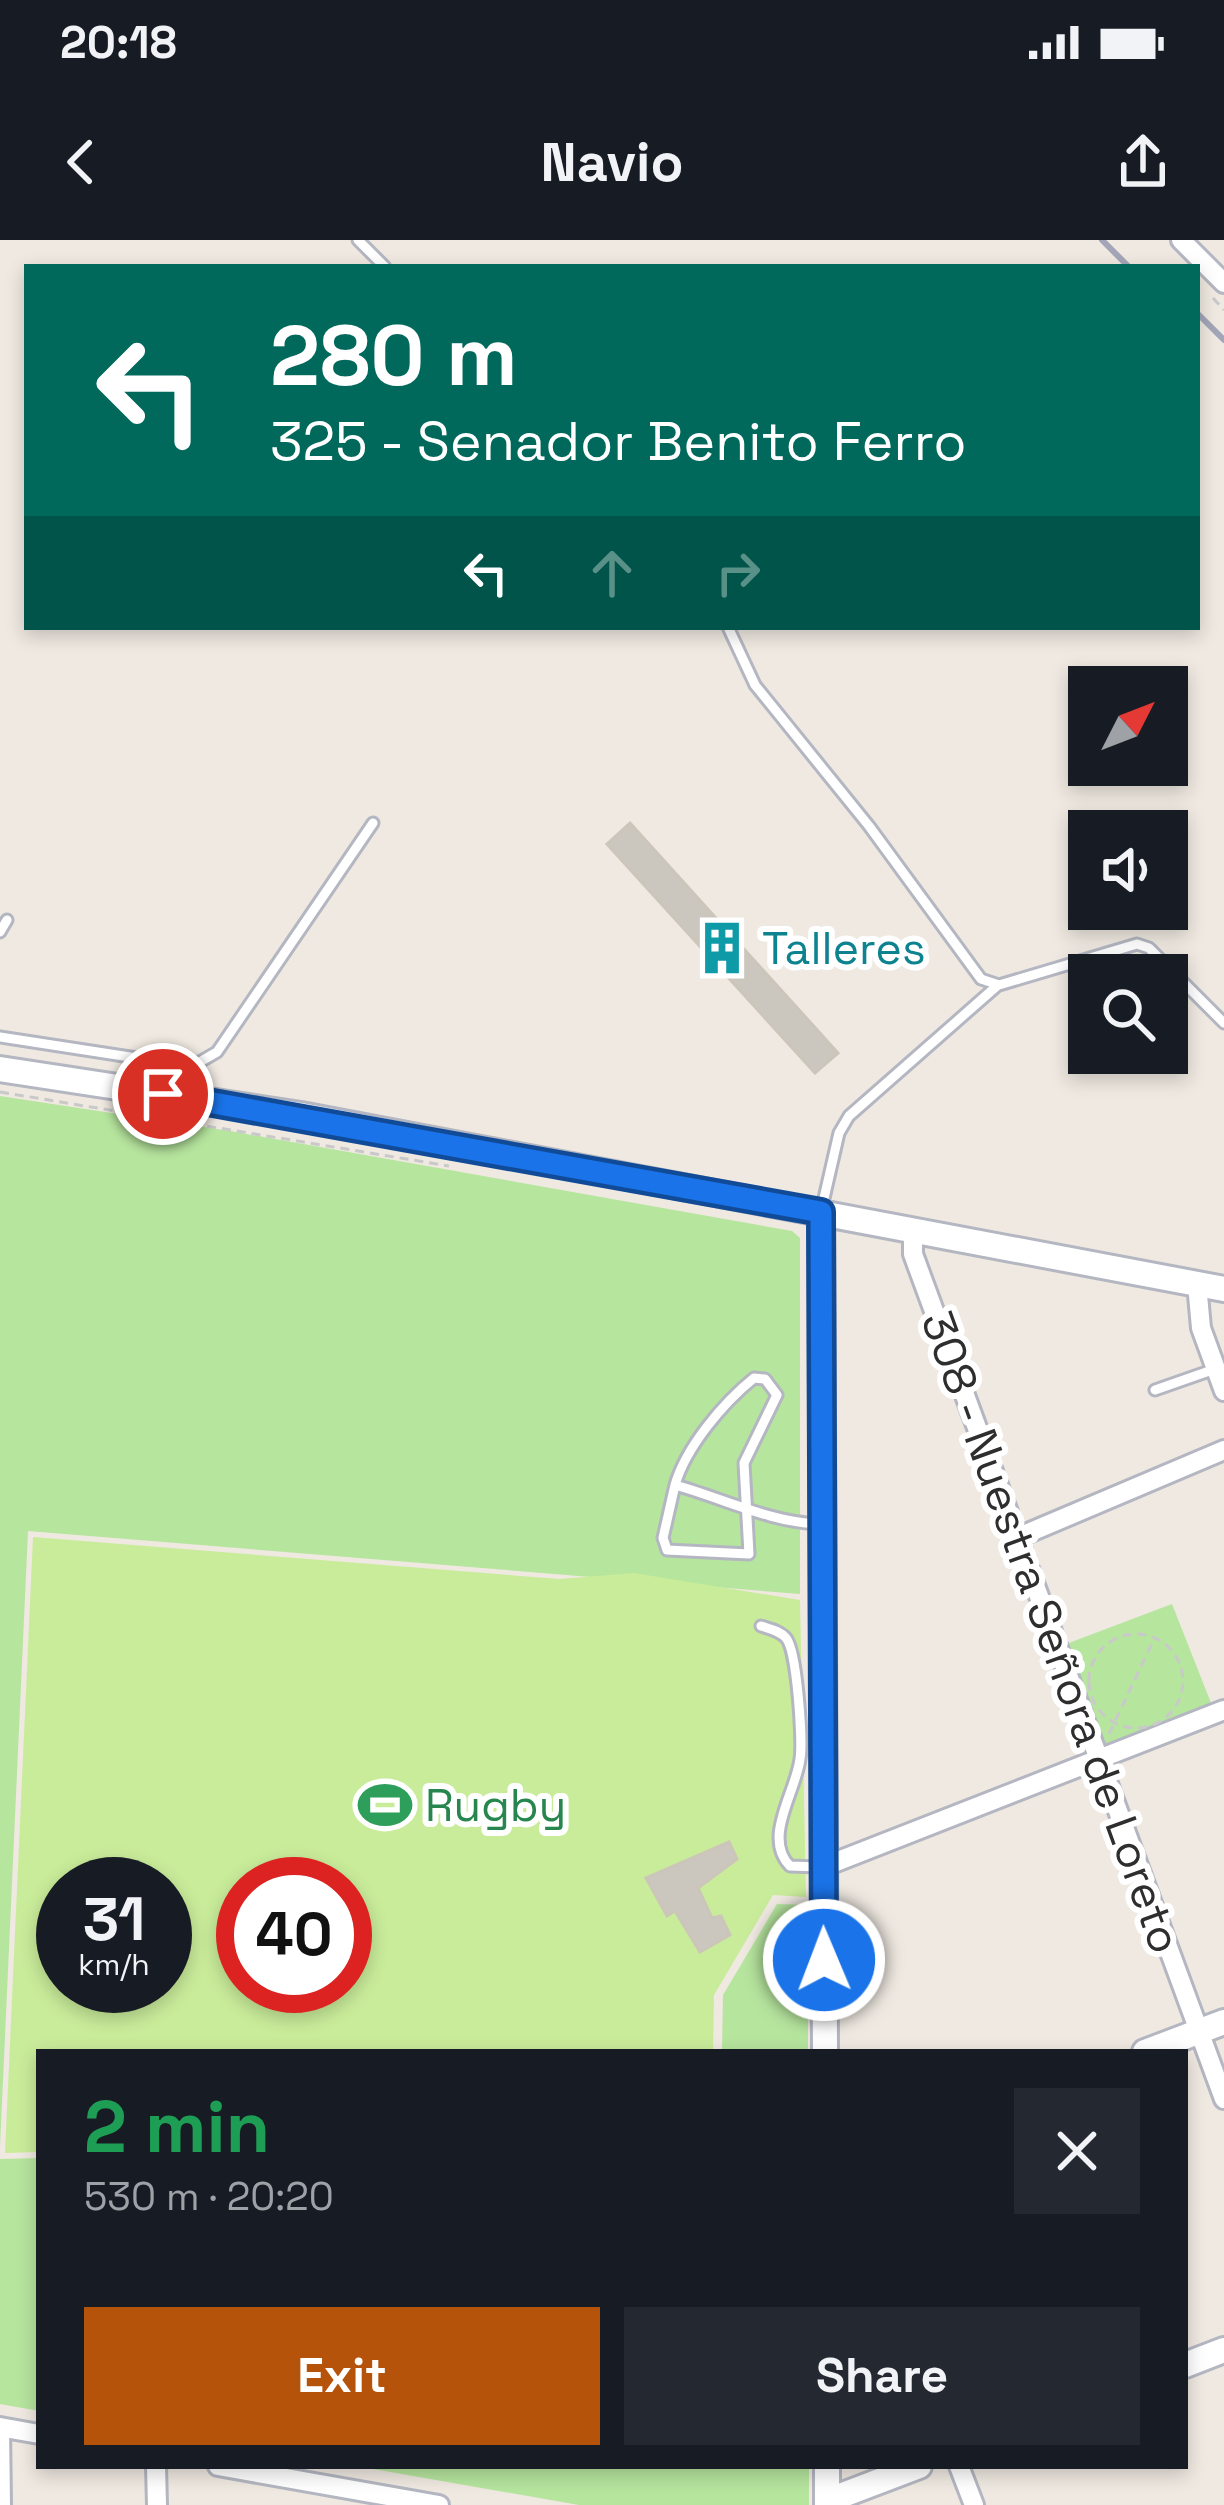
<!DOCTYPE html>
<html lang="en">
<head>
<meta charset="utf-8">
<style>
	:root { --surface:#171b24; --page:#242831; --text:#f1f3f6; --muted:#9ea1a6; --accent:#b45309 }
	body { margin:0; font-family:"Space Grotesk",sans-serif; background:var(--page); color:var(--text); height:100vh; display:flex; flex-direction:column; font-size:45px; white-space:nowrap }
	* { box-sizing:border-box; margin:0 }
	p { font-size:39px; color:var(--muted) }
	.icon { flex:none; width:66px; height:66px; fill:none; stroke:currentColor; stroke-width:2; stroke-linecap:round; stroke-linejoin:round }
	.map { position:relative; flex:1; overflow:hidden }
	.side { position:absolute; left:36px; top:1809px; width:1152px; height:420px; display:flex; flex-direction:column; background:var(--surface); border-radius:0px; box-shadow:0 6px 18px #0003 }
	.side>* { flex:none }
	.banner { position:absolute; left:24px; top:24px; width:1176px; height:366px; border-radius:0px; box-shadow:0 6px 18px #0003; background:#00695c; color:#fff; overflow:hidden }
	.needle { width:78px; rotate:48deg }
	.buttons { position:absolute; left:1068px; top:426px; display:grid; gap:24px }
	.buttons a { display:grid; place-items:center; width:120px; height:120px; border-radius:0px; background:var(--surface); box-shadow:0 6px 18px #0003; font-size:60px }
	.speed { position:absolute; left:36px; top:1617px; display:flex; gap:24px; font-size:60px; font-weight:700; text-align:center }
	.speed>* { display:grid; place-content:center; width:156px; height:156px; border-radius:50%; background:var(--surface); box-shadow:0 6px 18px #0003; line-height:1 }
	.speed small { font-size:30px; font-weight:400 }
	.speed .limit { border:18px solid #d22; background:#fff; color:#111 }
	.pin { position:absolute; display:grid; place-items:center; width:102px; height:102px; color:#fff; margin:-51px; border:6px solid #fff; border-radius:50%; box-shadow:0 3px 12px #0007 }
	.me { position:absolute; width:132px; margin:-66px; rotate:359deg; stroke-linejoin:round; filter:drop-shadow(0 0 9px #0008) }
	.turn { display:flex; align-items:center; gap:42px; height:252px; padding:0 48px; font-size:54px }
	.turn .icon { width:156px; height:156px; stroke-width:2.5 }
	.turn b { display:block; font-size:84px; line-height:102px }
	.lanes { display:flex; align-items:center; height:114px; padding:0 48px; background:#0003; justify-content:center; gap:60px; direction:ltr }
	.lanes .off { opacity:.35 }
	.round { display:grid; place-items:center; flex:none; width:126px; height:126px; border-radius:0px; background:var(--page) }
	.head { display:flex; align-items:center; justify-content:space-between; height:204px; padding:0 48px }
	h1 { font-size:72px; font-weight:700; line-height:90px; color:#1e9e55 }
	.button { display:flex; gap:24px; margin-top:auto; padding:24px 48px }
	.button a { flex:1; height:138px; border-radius:0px; background:var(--accent); color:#fff; font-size:48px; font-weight:700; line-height:138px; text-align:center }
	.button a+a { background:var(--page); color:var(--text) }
	.status { display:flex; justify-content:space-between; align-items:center; height:84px; padding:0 60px; background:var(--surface); direction:ltr }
	.status svg { height:33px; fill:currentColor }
	header { display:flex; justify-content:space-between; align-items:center; height:156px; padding:0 48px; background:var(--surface); font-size:54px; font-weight:700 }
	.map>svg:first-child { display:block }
</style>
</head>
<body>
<div class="status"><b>20:18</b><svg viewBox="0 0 49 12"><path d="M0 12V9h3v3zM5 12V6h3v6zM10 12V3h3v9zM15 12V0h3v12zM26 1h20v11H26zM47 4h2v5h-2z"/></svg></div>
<header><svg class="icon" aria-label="back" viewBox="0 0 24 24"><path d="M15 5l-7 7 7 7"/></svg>Navio<svg class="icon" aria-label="share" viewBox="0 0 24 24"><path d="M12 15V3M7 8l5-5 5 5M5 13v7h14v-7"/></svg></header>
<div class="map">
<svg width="1224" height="2265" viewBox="0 0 1224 2265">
	<rect width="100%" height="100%" fill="#efe9e1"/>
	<path fill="#b6e59e" d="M 0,856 L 230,891 L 792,991 L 800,998 L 800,1354 L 28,1291 L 0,1906 Z
		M 1172,1364 L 1211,1463 L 1100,1506 L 1061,1406 Z
		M 777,1664 L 808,1665 L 808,1812 L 722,1812 L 723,1755 Z
		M 39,1918 L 39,2171 L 0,2164 L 0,1919 Z
		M 356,2226 L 809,2226 L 809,2265 L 579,2265 Z"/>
	<path fill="#c9ec9a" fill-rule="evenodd" d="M 33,1297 L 559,1339 L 634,1333 L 800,1360 L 806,1657 L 773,1655 L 714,1755 L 713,1812 L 39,1812 L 39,1912 L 5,1913 ZM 63,1644 L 165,1644 L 165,1746 L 63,1746 ZM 243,1644 L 345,1644 L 345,1746 L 243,1746 Z"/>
	<path fill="#cbc7bf" stroke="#cbc5ba" stroke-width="3" d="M 630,583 L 838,813 L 815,833 L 607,604 Z
		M 729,1602 L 737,1619 L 698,1648 L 712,1678 L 721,1676 L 730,1695 L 700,1712 L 675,1671 L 667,1676 L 646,1638 Z"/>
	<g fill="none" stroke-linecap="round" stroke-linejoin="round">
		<defs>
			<path id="lane" d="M 358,0 L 385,27
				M 728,387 L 755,445 L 869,586 L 981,739 L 999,745 L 1137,704 L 1149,708 L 1224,783
				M 0,692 L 7,680
				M 0,797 L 182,825 L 198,823
				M 205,855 L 198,823 L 217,812 L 373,583
				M 822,967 L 839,893 L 849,876 L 998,745
				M 1155,1150 L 1215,1129
				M 675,1245 L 663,1298 L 667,1310 L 749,1314 L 744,1223 L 777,1155 L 765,1139 L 754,1138 C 723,1163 686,1207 675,1245 C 722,1258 772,1283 820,1284
				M 761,1386 C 770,1389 780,1391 786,1398 C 797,1410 803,1502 800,1519 C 796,1552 762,1598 790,1626 L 819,1627"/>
			<path id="street" d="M 1181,0 L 1224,43
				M 913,991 L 913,1014 L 1224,1859
				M 1197,1044 L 1201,1088 L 1224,1151
				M 1014,1299 L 1224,1210
				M 823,1627 L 1224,1470
				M 0,2187 L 1,2265
				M 0,2187 L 39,2194
				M 156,2226 L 157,2265
				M 218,2226 L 439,2265
				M 959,2226 L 974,2265"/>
			<path id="secondary" d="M 0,829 L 301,875 L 1224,1049
				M 821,972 L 825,1812
				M 1145,1812 L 1224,1782
				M 1185,2125 L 1224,2110
				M 827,2226 L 827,2265
				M 827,2261 L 919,2226"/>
		</defs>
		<use href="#lane" stroke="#b4b7c1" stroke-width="15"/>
		<use href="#street" stroke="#b4b7c1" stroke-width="24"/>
		<use href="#secondary" stroke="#b4b7c1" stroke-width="30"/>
		<path stroke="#c9c9c9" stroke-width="3" stroke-dasharray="9 6" stroke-linecap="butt" d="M 1213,58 L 1224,70
			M 0,852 L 449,926
			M1089 1441a47 47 0 1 1 94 0a47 47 0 1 1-94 0Z
			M 1109,1494 L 1154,1399"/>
		<use href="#lane" stroke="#fff" stroke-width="9"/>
		<use href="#street" stroke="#fff" stroke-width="18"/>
		<use href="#secondary" stroke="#fff" stroke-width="24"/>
		<path stroke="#a3a6b8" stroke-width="6" d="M 1102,0 L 1129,27
			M 1197,73 L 1224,100"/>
	</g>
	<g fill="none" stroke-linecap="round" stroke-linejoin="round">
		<defs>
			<path id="route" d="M 163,854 L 821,972 L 824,1720"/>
		</defs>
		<use href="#route" stroke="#114b97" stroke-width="30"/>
		<use href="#route" stroke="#1a73e8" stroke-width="21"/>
	</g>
	<defs>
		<symbol id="building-bare" viewBox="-9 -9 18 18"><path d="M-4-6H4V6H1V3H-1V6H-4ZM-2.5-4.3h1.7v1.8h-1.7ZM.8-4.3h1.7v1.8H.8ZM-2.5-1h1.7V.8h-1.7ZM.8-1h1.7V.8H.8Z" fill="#0f9aa8" stroke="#fff" stroke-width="2.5" paint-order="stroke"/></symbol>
		<symbol id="stadium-bare" viewBox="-9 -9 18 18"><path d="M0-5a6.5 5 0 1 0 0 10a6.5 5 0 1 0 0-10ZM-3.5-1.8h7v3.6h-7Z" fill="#2e9e5b" stroke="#fff" stroke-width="2.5" paint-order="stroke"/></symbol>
	</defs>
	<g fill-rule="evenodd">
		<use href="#building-bare" x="684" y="670" width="76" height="76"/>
		<use href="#stadium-bare" x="347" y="1527" width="76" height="76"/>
	</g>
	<g text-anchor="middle" stroke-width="12" stroke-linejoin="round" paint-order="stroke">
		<g font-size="45" fill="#0d838f" stroke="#fff" text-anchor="start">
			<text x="762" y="724">Talleres</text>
		</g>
		<g font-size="45" fill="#2e2e2e" stroke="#fff">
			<text transform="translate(1052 1392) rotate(70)" y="16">308 - Nuestra Señora de Loreto</text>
		</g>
		<g font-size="45" fill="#27864d" stroke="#fff" text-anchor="start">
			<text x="425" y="1581">Rugby</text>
		</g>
	</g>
</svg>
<div class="buttons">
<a><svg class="needle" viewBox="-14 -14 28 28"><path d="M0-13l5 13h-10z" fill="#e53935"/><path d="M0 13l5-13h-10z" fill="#9ea1a6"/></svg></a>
<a><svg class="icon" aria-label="sound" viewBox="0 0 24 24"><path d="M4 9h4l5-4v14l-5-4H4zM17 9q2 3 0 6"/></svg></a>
<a><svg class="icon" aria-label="search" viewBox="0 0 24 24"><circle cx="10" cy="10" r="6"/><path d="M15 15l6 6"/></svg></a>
</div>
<div class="speed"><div>31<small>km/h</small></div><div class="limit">40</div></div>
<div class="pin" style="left:163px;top:854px;background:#d93025"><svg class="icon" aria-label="arrive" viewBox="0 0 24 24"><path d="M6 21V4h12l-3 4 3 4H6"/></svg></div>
<svg class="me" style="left:824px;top:1720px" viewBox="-20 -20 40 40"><circle r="17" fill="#1a73e8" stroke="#fff" stroke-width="3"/><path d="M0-11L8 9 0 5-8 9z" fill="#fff"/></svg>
<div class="banner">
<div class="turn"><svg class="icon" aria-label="left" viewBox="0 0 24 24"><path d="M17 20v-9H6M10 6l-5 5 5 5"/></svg><div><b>280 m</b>325 - Senador Benito Ferro</div></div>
<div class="lanes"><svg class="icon" aria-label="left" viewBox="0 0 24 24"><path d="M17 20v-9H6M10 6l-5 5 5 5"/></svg><svg class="icon off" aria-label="ahead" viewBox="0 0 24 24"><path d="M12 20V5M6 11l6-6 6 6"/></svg><svg class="icon off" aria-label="right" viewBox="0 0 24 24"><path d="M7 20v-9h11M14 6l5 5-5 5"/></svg></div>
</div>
<section class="side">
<div class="head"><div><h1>2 min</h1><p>530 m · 20:20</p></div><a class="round"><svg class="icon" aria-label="close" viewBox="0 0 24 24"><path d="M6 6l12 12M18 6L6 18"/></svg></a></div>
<div class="button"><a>Exit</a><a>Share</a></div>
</section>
</div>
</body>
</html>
